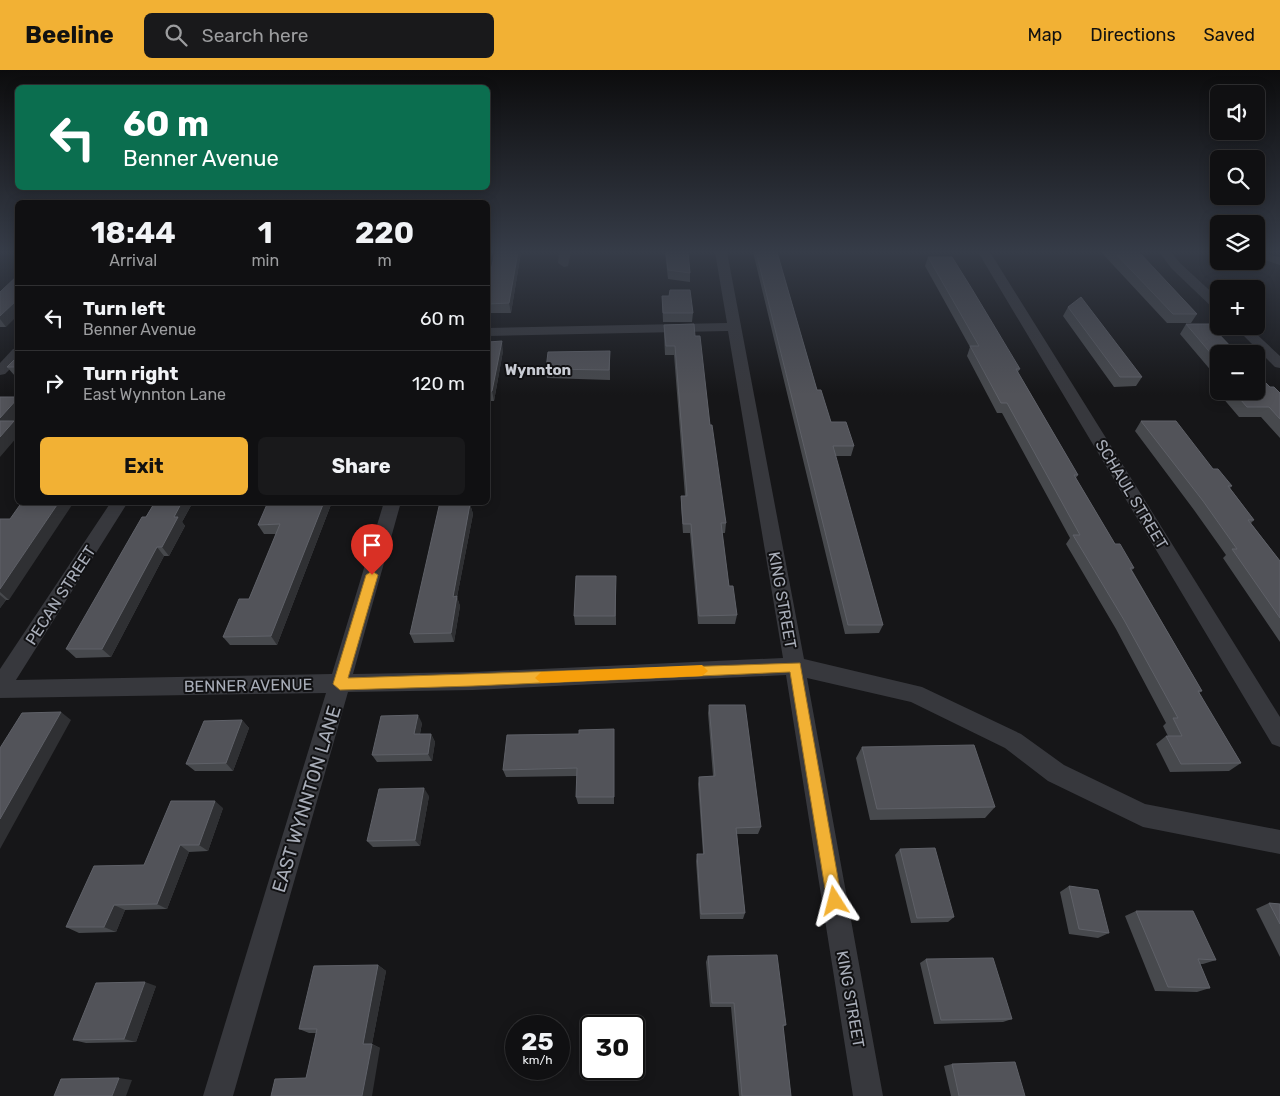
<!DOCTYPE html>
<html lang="en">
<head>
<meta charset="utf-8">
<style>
	:root { --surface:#101012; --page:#19191b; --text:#f1f3f6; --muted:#9c9d9f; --line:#303032; --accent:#f2b134 }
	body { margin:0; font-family:Rubik,sans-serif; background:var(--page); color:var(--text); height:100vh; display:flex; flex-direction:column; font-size:19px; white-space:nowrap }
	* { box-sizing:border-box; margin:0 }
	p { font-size:16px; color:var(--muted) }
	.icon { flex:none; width:28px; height:28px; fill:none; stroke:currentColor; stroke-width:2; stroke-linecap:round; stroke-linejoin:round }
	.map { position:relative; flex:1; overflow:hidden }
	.side { position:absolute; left:15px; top:130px; width:475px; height:305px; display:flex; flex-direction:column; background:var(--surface); border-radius:8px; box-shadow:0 2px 12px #0003,0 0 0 1px var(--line) }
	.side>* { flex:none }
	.hud { position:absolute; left:15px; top:15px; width:475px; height:105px; border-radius:8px; box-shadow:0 2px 12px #0003,0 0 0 1px var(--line); background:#0b6e4f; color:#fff; overflow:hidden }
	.buttons { position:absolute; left:1210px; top:15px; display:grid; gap:10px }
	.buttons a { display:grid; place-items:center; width:55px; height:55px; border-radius:8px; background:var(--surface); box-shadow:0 2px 12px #0003,0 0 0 1px var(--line); font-size:25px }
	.speed { position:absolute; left:505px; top:945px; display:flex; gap:10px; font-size:25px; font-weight:700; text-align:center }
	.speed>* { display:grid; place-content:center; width:65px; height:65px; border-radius:50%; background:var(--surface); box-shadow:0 2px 12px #0003,0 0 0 1px var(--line); line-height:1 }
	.speed small { font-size:12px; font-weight:400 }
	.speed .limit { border:2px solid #111; border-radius:8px; background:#fff; color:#111 }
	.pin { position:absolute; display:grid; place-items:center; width:42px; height:42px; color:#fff; margin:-51px -21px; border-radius:50% 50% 50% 0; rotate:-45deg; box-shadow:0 0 5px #0007 }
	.pin .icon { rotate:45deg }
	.me { position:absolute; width:55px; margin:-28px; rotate:351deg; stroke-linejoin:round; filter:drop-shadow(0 0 4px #0008) }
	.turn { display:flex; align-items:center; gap:18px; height:105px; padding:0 25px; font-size:22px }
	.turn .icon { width:65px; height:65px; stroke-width:2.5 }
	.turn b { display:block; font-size:35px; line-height:42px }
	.eta { display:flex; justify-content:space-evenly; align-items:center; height:85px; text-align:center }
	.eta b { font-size:30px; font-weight:700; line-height:35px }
	.action { display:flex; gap:10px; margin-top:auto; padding:10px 25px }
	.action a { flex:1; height:58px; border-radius:8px; background:var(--accent); color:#111; font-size:20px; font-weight:700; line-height:58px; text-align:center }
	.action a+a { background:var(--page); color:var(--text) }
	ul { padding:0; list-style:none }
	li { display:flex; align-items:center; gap:15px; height:65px; padding:0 25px; border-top:1px solid var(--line) }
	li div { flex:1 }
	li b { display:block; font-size:19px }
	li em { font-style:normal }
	header { display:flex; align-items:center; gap:30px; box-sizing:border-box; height:70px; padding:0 25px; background:var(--accent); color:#111 }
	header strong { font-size:24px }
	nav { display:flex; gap:28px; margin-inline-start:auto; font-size:18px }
	.search { width:350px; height:45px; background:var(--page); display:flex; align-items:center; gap:12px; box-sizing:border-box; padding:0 18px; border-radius:8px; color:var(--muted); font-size:19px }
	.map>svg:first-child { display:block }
</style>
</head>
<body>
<header>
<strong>Beeline</strong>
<div class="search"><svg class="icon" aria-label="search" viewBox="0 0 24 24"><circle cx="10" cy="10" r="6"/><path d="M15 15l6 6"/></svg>Search here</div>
<nav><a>Map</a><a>Directions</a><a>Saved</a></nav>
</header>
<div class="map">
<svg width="1280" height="1026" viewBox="0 0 1280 1026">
	<rect width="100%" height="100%" fill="#161618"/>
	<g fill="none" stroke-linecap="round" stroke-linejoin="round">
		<path fill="#37383d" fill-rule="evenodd" d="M 559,182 L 571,182 L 568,196 L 564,197 L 558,193 Z
			M 715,182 L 727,182 L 804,589 L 922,617 L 1021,664 L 1064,695 L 1145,734 L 1280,760 L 1280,784 L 1143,757 L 1048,711 L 1005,678 L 911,632 L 807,608 L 883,1026 L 853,1026 L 786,605 L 473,620 L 348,622 L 233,1026 L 203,1026 L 326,623 L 0,628 L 0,599 L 111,432 L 128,432 L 16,610 L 332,604 L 384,432 L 401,432 L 353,604 L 473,602 L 783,588 L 728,261 L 488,266 L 488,258 L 727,253 Z
			M 978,182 L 990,182 L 1280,647 L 1280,677 L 1272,674 Z
			M 1159,182 L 1171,182 L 1180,193 L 1219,229 L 1219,240 L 1214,239 L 1172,199 Z
			M 1256,182 L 1280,187 L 1280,195 L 1256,187 Z
			M 1234,256 L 1248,256 L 1280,286 L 1280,298 L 1275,297 Z
			M 18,278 L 18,291 L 5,304 L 0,305 L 0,293 L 13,279 Z"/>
	</g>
	<path fill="#47494d" d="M 521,182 L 511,243 L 488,243 L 488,213 Z
		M 665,182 L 688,182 L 690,203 L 690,212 L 668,209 Z
		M 753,182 L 777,182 L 817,320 L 831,352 L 854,376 L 851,386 L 835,386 L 883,555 L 879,563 L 845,564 Z
		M 1101,182 L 1139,182 L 1197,244 L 1191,253 L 1167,253 Z
		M 928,187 L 1020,299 L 1018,302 L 1078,405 L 1076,408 L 1115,474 L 1134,498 L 1132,500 L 1202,621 L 1199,623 L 1241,693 L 1229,701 L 1170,702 L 1156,674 L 1166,666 L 1168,666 L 1163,656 L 1166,653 L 1116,559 L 1066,474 L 1070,468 L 1002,343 L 997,343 L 967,286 L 970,277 L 925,196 Z
		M 0,222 L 6,257 L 0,257 Z
		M 662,226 L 693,243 L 692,252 L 663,252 Z
		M 1068,237 L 1142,307 L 1136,316 L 1114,317 L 1063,246 Z
		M 1186,254 L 1219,284 L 1219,310 L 1180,264 Z
		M 664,255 L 695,266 L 726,453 L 725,463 L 722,463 L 729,516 L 737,545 L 735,554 L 698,554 L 690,463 L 683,463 L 681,436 L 681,426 L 685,426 L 674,285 L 665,285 L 664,264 Z
		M 488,272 L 503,281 L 494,331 L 489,331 L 488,341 Z
		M 610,281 L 610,310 L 547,308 L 546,299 Z
		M 18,286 L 18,306 L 15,306 L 7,297 Z
		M 1270,317 L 1280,323 L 1280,368 L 1261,347 L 1239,347 L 1222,327 L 1227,321 L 1256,321 Z
		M 1141,351 L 1213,399 L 1232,416 L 1230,418 L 1254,450 L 1251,453 L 1280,491 L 1280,572 L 1223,488 L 1226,485 L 1194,440 L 1135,361 Z
		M 155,432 L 193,432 L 182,452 L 185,456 L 169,486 L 164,486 L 111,587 L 76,588 L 66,579 Z
		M 332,432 L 277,575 L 230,575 L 223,567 L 249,529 L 276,464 L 264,464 L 258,455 Z
		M 466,434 L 470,434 L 473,444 L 457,527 L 460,536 L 454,572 L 414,573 L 410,564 Z
		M 0,449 L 9,530 L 6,530 L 0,538 Z
		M 616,515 L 616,555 L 575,555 L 574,546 Z
		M 709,635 L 761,757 L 758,764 L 737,764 L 745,843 L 743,849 L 700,849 L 696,791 L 697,784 L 703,784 L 698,714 L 699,707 L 713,706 L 708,643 Z
		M 242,650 L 249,658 L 233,701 L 195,701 L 186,694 Z
		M 422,653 L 420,664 L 431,664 L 435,672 L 432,691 L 377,692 L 372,685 Z
		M 614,659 L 614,734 L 578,734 L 576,727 L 577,706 L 506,707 L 503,700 L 579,664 Z
		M 862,677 L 995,737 L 985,748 L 870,750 L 856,688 Z
		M 429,726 L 420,776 L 373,777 L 367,771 Z
		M 223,738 L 208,781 L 189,782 L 167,839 L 125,840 L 116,862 L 79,863 L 66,857 L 144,795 Z
		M 900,779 L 954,847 L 948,852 L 911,853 L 895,785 Z
		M 1069,816 L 1109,863 L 1098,868 L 1069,864 L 1060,822 Z
		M 1269,833 L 1280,834 L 1280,887 L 1256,839 Z
		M 1136,841 L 1216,890 L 1203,894 L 1200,894 L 1210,918 L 1197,922 L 1155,921 L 1125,846 Z
		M 708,886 L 786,955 L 783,957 L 791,1026 L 739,1026 L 731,937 L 710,937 L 706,892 Z
		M 926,889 L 1012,949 L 1003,952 L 934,954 L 920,893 Z
		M 378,895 L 386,901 L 372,974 L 380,978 L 306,1008 L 316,963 L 309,963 L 299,959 Z
		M 156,916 L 136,972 L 86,973 L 73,970 Z
		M 952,994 L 1025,1026 L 951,1026 L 944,996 Z"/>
	<path fill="#2f3033" d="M 518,182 L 521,182 L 511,243 L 509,233 Z
		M 18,229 L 18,245 L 6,257 L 0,249 L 0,246 Z
		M 502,271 L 503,281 L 494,331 L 492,321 Z
		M 488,321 L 489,331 L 488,341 Z
		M 18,328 L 18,347 L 6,361 L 0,354 L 0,348 Z
		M 14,351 L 18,355 L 18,366 L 0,387 L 0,367 Z
		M 59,432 L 74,432 L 9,530 L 0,522 L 0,519 Z
		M 182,432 L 193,432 L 182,452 L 185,456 L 169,486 L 162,477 L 174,447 Z
		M 324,432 L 332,432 L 277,575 L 271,566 Z
		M 470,434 L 473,444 L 457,527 L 460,536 L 454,572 L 451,563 L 453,527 Z
		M 157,477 L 164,486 L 111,587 L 102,579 Z
		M 0,525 L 6,530 L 0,538 Z
		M 61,642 L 71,650 L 0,779 L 0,749 Z
		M 418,645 L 422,653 L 418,672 L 414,664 Z
		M 242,650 L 249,658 L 233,701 L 226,693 Z
		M 431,664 L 435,672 L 432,691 L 428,684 Z
		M 424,718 L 429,726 L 420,776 L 415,770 Z
		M 215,731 L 223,738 L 208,781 L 199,775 Z
		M 180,775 L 189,782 L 167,839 L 157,834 Z
		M 114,835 L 125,840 L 116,862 L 104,857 Z
		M 378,895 L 386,901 L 372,974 L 380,978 L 372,1026 L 362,1026 L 363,974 Z
		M 145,912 L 156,916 L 136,972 L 124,969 Z
		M 119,1008 L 132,1010 L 126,1026 L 112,1026 Z"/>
	<path fill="#525359" stroke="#5f6168" d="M 495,182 L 518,182 L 509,233 L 488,234 L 488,213 Z
		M 666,182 L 688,182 L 690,203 L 668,200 Z
		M 756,182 L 777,182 L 817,320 L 821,320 L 831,352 L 846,352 L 854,376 L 833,376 L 883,555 L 848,555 Z
		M 1114,182 L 1139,182 L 1197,244 L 1173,244 Z
		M 928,187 L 952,187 L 972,219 L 1020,299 L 1016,299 L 1078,405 L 1074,405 L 1115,474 L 1120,474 L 1134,498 L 1130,498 L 1202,621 L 1198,621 L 1241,693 L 1181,694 L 1166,666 L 1182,666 L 1173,648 L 1178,648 L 1124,550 L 1073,465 L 1080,465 L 1007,333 L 1001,333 L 970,276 L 979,276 Z
		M 18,205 L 18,229 L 0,246 L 0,222 Z
		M 670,220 L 690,220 L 693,243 L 663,243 L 662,226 L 669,226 Z
		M 1081,227 L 1142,307 L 1120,307 L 1068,237 Z
		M 694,254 L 695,266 L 700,266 L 710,355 L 712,355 L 726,453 L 721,453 L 729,516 L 733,516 L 737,545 L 699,546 L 691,454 L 683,454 L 681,426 L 687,426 L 675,276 L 666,276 L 664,255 Z
		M 1186,254 L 1209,254 L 1238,284 L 1219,284 L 1219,293 Z
		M 502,271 L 492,321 L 488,322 L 488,272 Z
		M 610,281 L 609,300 L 546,299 L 548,282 Z
		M 18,286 L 18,297 L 7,297 Z
		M 1256,303 L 1270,317 L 1274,317 L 1280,323 L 1280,349 L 1269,337 L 1247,337 L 1233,321 L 1256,321 Z
		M 0,327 L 18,327 L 18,328 L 0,348 Z
		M 0,351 L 14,351 L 0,367 Z
		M 1141,351 L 1176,351 L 1213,399 L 1218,399 L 1232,416 L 1228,416 L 1254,450 L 1248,450 L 1280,491 L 1280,548 L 1232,479 L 1237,479 L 1203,431 Z
		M 22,432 L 59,432 L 0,519 L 0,449 L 10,449 Z
		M 155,432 L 182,432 L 174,447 L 178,447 L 162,477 L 157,477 L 102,579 L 66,579 L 142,447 L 146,447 Z
		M 268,432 L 324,432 L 271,566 L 223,567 L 239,529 L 249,529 L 280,454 L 258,455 Z
		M 440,432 L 462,432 L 462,435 L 470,434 L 453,527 L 457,526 L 451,563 L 410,564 Z
		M 576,506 L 616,506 L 615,546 L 574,546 Z
		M 709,635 L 745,635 L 761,757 L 736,758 L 745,843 L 701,844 L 697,784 L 704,784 L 699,707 L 715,706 Z
		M 61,642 L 0,749 L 0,678 L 22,643 Z
		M 418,645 L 414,664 L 431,664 L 428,684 L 372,685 L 381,646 Z
		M 242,650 L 226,693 L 186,694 L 204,651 Z
		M 614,659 L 614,727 L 576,727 L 577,698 L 503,700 L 507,665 L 579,664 L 579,660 Z
		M 974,675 L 995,737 L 877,739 L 862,677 Z
		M 424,718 L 415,770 L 367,771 L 379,719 Z
		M 171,731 L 215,731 L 199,775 L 180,775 L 157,834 L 114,835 L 104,857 L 66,857 L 94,796 L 144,795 Z
		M 935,778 L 954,847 L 917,848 L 900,779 Z
		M 1069,816 L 1098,820 L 1109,863 L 1079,859 Z
		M 1269,833 L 1280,834 L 1280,854 Z
		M 1136,841 L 1193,841 L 1216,890 L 1198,889 L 1210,918 L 1168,917 Z
		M 777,885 L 786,955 L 783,955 L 791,1026 L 742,1026 L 734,933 L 712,933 L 708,886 Z
		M 993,888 L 1012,949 L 941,950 L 926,889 Z
		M 378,895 L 363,974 L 372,974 L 362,1026 L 271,1026 L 275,1009 L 306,1008 L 317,959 L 299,959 L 314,896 Z
		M 145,912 L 124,969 L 73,970 L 96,913 Z
		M 1015,992 L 1025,1026 L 959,1026 L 952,994 Z
		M 119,1008 L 112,1026 L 54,1026 L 61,1009 Z"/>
	<linearGradient id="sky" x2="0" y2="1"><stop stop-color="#0c0c0d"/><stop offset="0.56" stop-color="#363c48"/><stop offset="1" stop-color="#363c48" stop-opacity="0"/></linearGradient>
	<rect width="1280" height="325" fill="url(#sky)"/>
	<path fill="#f2b134" stroke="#9d7322" d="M 372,501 L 378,505 L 348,608 L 800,593 L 842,831 L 840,836 L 835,838 L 829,836 L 827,831 L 790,602 L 473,616 L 340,620 L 333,614 L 366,505 Z"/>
	<path fill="#f59e0b" d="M 702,595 L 708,601 L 702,606 L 541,613 L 535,608 L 541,602 Z"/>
	<g text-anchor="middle" stroke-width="4" stroke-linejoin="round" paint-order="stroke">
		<g font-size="15" font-weight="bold" fill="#c9ccd4" stroke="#111113">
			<text x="538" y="305">Wynnton</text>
		</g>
		<g font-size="16" fill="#a8adb8" stroke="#111113">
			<text transform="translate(1132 424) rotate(59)" y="6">SCHAUL STREET</text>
			<text transform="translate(60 525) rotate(-57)" y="6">PECAN STREET</text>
			<text transform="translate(783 530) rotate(80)" y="6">KING STREET</text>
			<text transform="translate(248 615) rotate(-1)" y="6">BENNER AVENUE</text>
			<text transform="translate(851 929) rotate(80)" y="6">KING STREET</text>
		</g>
		<g font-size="19" fill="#a8adb8" stroke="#111113">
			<text transform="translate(306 729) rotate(-73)" y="7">EAST WYNNTON LANE</text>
		</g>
	</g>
</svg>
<div class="buttons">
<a><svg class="icon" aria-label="sound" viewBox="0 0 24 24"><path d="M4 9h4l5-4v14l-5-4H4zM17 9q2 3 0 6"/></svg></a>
<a><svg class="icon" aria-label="search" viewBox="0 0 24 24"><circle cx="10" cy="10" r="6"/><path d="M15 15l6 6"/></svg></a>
<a><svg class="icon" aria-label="layers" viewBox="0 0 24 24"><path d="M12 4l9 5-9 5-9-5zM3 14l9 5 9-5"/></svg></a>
<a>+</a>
<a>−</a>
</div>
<div class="speed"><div>25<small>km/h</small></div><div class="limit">30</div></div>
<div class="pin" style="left:372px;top:505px;background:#d93025"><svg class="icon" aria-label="arrive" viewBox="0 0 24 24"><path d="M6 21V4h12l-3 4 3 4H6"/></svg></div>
<svg class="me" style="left:835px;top:831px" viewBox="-20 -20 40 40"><path d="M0-17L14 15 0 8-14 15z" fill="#f2b134" stroke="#fff" stroke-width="4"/></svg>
<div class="hud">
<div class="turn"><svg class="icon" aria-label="left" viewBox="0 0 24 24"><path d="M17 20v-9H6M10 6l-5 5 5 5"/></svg><div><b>60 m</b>Benner Avenue</div></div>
</div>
<section class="side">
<div class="eta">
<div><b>18:44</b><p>Arrival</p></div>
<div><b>1</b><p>min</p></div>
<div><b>220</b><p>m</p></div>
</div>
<ul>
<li><svg class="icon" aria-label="left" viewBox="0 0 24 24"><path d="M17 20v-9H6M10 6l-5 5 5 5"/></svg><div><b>Turn left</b><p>Benner Avenue</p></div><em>60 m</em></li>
<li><svg class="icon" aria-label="right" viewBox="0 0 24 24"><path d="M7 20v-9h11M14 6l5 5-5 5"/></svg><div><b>Turn right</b><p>East Wynnton Lane</p></div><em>120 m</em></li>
</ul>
<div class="action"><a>Exit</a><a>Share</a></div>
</section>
</div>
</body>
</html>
